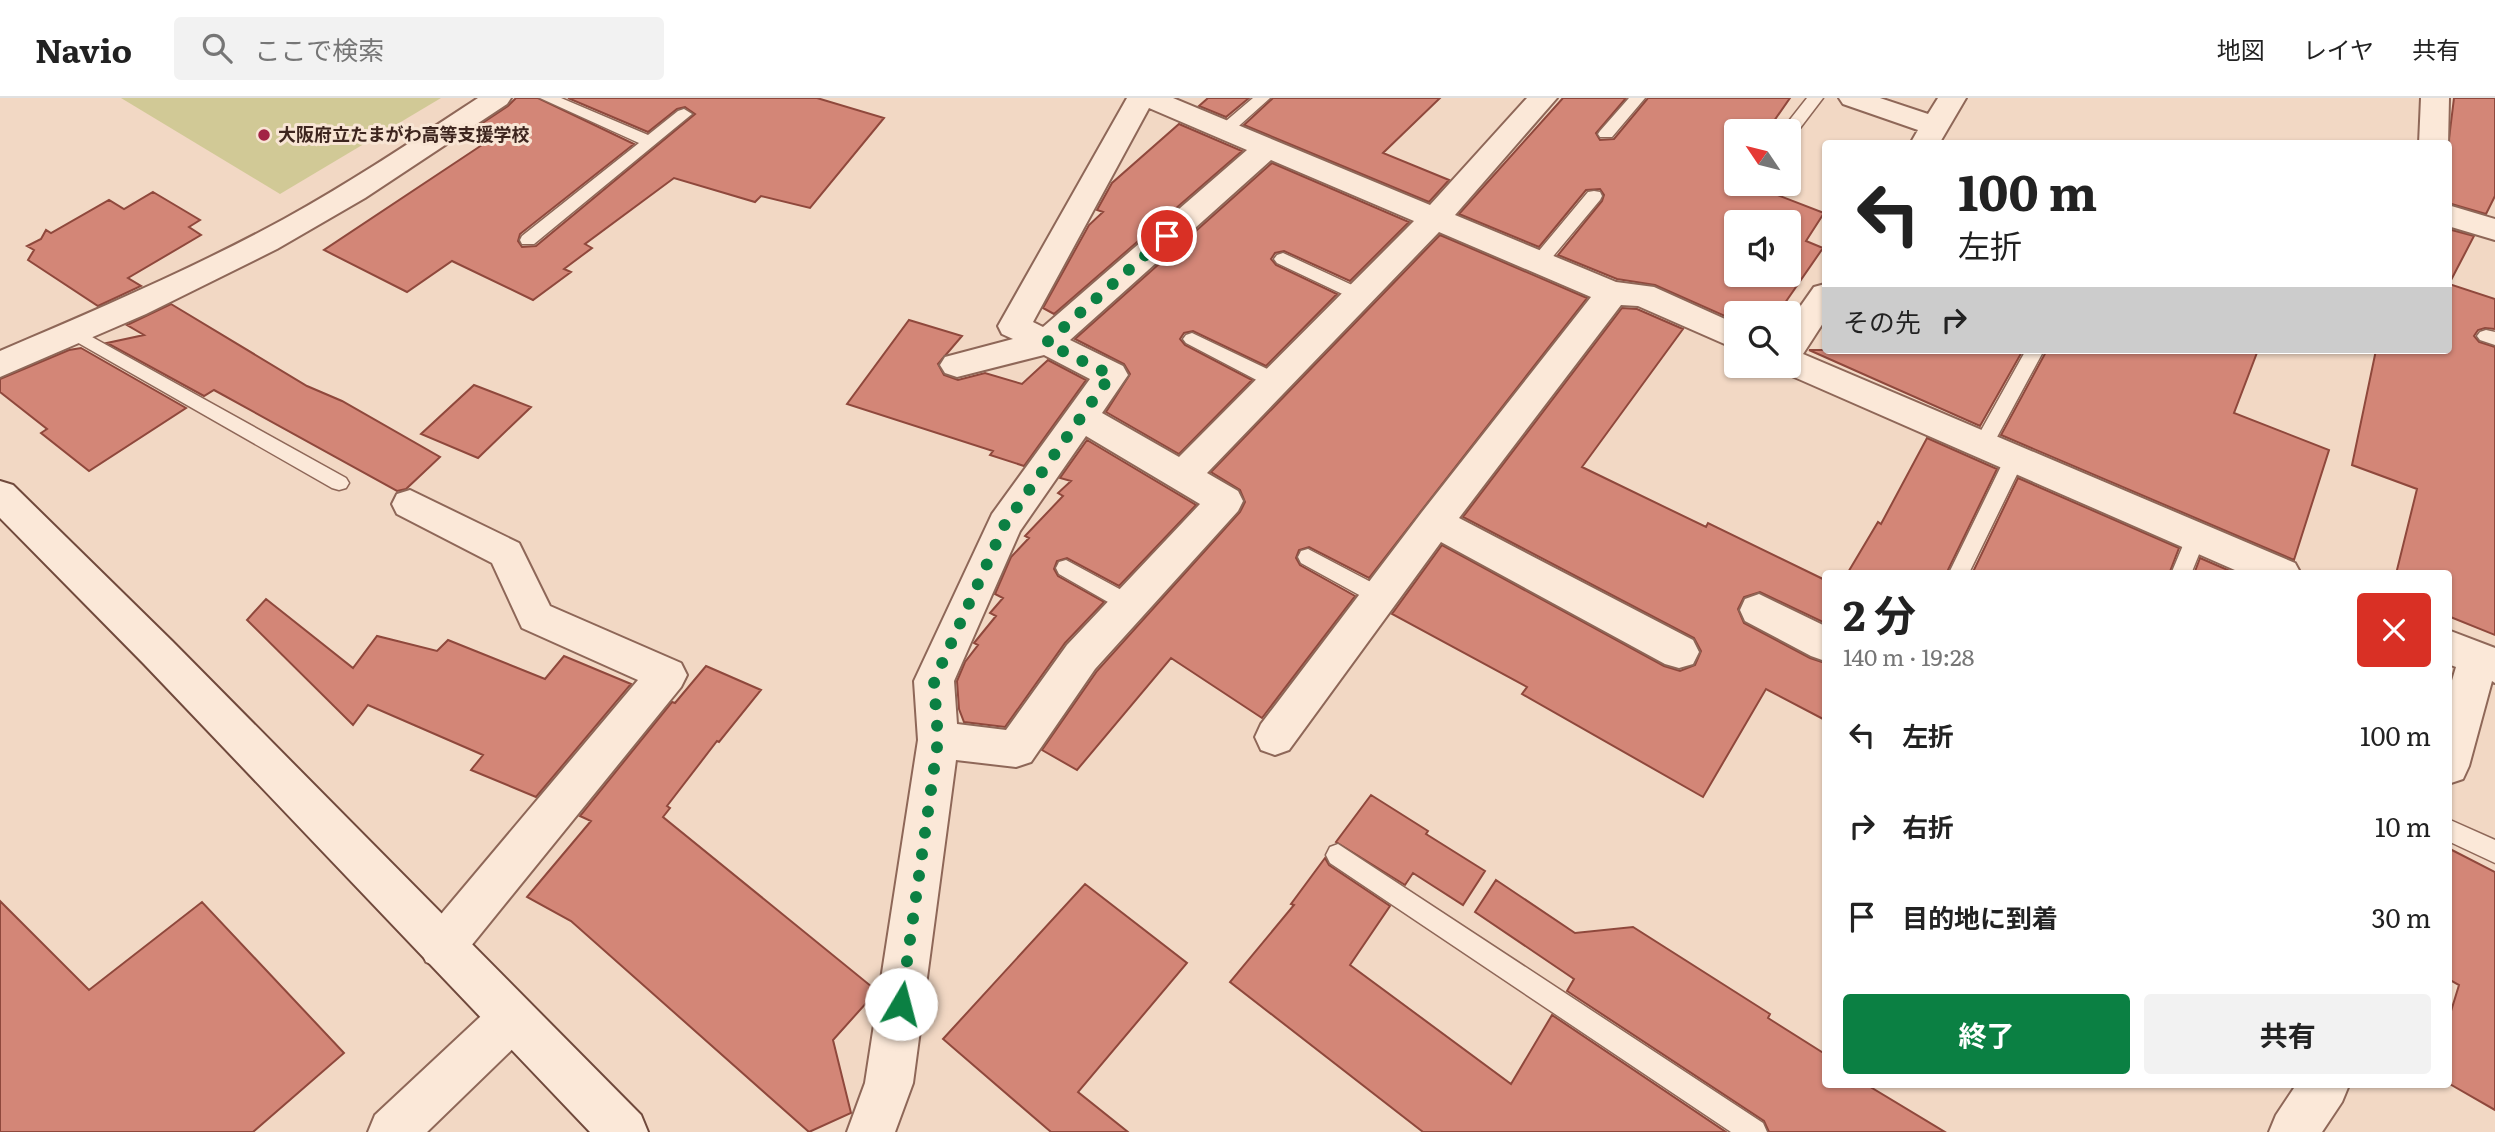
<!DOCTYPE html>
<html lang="ja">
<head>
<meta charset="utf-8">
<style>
	:root { --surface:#fff; --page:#f2f2f2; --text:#222; --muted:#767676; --line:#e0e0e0; --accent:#0b8043 }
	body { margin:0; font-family:Literata,"Noto Sans JP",serif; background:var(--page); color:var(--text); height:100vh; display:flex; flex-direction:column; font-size:26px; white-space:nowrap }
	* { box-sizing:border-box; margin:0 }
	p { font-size:23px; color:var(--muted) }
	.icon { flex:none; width:38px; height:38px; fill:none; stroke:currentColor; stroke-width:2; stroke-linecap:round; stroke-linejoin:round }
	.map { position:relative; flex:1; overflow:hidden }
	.panel { position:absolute; left:1822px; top:472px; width:630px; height:518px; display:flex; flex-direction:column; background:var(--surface); border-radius:7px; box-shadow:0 2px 5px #0004 }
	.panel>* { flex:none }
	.guide { position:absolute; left:1822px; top:42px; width:630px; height:214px; border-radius:7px; box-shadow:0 2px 5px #0004; background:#fff; color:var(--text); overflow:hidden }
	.needle { width:46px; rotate:305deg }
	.buttons { position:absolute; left:1724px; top:21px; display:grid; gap:14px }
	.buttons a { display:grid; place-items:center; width:77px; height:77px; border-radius:7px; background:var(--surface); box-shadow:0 2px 5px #0004; font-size:35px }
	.pin { position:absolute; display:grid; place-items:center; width:60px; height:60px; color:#fff; margin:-30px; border:4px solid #fff; border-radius:50%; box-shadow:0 2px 7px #0007 }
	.me { position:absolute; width:77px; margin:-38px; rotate:8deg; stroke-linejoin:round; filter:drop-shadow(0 0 5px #0008) }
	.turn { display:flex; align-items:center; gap:24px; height:147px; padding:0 21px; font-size:32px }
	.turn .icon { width:91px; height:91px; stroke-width:2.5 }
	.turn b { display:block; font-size:49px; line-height:60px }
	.then { display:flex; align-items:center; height:66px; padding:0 21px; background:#0003; gap:14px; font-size:26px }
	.round { display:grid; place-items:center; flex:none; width:74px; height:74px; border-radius:7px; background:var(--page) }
	.head { display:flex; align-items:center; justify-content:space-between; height:119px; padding:0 21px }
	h1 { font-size:42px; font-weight:700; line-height:52px }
	.action { display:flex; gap:14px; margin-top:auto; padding:14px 21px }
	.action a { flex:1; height:80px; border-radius:7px; background:var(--accent); color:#fff; font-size:28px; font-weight:700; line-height:80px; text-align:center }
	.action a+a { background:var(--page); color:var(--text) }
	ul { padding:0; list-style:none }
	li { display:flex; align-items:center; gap:21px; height:91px; padding:0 21px }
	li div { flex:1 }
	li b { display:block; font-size:26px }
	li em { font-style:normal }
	header { display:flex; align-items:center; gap:42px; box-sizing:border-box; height:98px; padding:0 35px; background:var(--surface); border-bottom:2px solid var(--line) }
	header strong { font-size:33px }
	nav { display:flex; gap:38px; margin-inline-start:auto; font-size:24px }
	.search { width:490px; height:63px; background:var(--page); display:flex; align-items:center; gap:18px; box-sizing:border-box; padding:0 24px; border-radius:7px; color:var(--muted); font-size:26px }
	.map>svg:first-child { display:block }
</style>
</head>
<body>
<header>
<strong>Navio</strong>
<div class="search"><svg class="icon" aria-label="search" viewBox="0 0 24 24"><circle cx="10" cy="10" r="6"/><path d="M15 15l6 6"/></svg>ここで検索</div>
<nav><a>地図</a><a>レイヤ</a><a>共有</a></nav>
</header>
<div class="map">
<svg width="2495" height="1034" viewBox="0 0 2495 1034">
	<rect width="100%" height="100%" fill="#f2d8c4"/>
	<path fill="#d1c996" d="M 121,0 L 441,0 L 280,96 Z"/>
	<path fill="#d38677" stroke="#8f483c" stroke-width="2" fill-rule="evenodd" d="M 516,0 L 538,0 L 634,46 L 520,136 L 518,143 L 522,149 L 536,148 L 695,16 L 685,9 L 677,11 L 648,34 L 568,0 L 817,0 L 884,20 L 810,110 L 761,98 L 755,104 L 674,80 L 585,146 L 592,150 L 564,171 L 571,174 L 533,202 L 452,163 L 407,194 L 324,152 L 497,37 L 478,28 L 508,8 Z
		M 1208,0 L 1249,0 L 1226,19 L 1199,8 Z
		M 1273,0 L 1440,0 L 1383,55 L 1449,82 L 1429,104 L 1244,27 Z
		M 1563,0 L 1626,0 L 1596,35 L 1600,42 L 1614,41 L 1648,0 L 1790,0 L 1767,33 L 1736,33 L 1736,86 L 1749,86 L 1824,115 L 1806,143 L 1823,150 L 1778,215 L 1736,215 L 1736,223 L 1655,187 L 1617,181 L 1558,157 L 1602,103 L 1604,97 L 1600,91 L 1586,92 L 1539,149 L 1459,116 ZM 1736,124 L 1788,124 L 1788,177 L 1736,177 Z
		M 2454,0 L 2495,0 L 2495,98 L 2486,116 L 2448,105 L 2448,49 Z
		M 1179,26 L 1242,53 L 1054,216 L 1043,210 L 1089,127 L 1103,114 L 1097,112 L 1112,85 Z
		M 1272,65 L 1409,124 L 1350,183 L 1284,153 L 1275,155 L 1271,161 L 1276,167 L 1337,196 L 1266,268 L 1193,233 L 1184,235 L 1180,241 L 1185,247 L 1252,282 L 1179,356 L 1106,314 L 1130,276 L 1124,266 L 1075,241 Z
		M 153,94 L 200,122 L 189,129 L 201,137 L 128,180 L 141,188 L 98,208 L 28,162 L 34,152 L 27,148 L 41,141 L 46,132 L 51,135 L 109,102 L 124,111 Z
		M 2448,131 L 2474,138 L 2449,186 L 2495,201 L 2495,231 L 2485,230 L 2478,232 L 2474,238 L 2479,244 L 2495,249 L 2495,537 L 2448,518 L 2448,476 L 2396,476 L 2417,391 L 2352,367 L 2376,252 L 2448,252 Z
		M 1440,137 L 1587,200 L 1369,480 L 1309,449 L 1299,452 L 1296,460 L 1300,467 L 1355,498 L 1262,620 L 1171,560 L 1077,672 L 1042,652 L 1097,573 L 1240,414 L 1245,404 L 1240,392 L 1211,374 Z
		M 171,206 L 307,288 L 342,303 L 440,359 L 406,391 L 397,393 L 214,292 L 204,298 L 107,245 L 144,237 L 127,227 Z
		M 1622,210 L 1637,211 L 1683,231 L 1582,369 L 1706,429 L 1708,425 L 1825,482 L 1825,525 L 1760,494 L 1744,499 L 1738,511 L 1744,525 L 1810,560 L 1825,565 L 1825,622 L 1766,591 L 1703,699 L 1522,596 L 1527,589 L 1392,516 L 1442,447 L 1664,568 L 1680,573 L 1695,567 L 1701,553 L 1694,540 L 1463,419 Z
		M 909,222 L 962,238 L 938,266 L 944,277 L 958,282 L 985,275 L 1022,286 L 1048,262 L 1086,282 L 1024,368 L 990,357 L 993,353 L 847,306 Z
		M 81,250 L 186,310 L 89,373 L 41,335 L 47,331 L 0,294 L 0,281 L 69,252 Z
		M 1809,252 L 2023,252 L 1980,328 Z
		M 2047,252 L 2258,252 L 2234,315 L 2329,352 L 2294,462 L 2001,337 Z
		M 474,287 L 531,309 L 478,360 L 421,336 Z
		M 1927,340 L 1997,371 L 1948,472 L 1948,476 L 1847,476 L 1878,424 L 1881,426 Z
		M 1087,342 L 1196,407 L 1119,488 L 1067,460 L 1057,463 L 1054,471 L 1058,478 L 1104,504 L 1065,545 L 1005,629 L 964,624 L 959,611 L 957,583 L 965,564 L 978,547 L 974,545 L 996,518 L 990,515 L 1003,500 L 995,496 L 1011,459 L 1029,440 L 1025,438 L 1063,398 L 1058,395 L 1071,383 L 1060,380 Z
		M 2018,380 L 2179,450 L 2169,476 L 1972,476 Z
		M 2200,460 L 2237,476 L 2194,476 Z
		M 266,501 L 353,570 L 377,538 L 437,553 L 448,542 L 545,581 L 564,558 L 631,586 L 536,699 L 471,672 L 483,657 L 368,607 L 353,627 L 247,522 Z
		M 706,568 L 761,592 L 719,644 L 717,643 L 667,708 L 670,710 L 663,719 L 877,893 L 833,942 L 851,1015 L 809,1034 L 571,823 L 527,799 L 591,723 L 580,718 L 672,604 L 675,605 Z
		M 1371,697 L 1428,733 L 1426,736 L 1485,773 L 1463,807 L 1413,775 L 1405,787 L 1336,744 Z
		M 2448,750 L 2495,774 L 2495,1012 L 2448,985 L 2448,923 L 2459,887 L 2448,881 Z
		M 1325,760 L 1329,767 L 1390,808 L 1350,867 L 1511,986 L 1552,917 L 1726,1034 L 1423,1034 L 1230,884 L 1294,807 L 1291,806 Z
		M 1496,782 L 1575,835 L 1633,829 L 1770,916 L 1768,920 L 1825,956 L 1825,987 L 1867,987 L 1945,1034 L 1769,1034 L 1764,1023 L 1567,893 L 1574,881 L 1475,814 Z
		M 1085,786 L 1187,865 L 1078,994 L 1128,1034 L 1051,1034 L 943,941 Z
		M 0,803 L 89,892 L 202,804 L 344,955 L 253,1034 L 0,1034 Z"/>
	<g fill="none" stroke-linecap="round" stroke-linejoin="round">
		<defs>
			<path id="lane" d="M 540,0 L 561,0 L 648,37 L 678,13 L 684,11 L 692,16 L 534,146 L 522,146 L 520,142 L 522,138 L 639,45 Z
				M 1253,0 L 1270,0 L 1231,35 L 1219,35 L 1217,32 L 1219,29 Z
				M 1629,0 L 1645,0 L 1612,39 L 1600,39 L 1598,36 L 1600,33 Z
				M 1807,0 L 1823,0 L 1794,38 L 1788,40 L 1788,33 L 1781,33 Z
				M 1594,93 L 1600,94 L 1602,98 L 1600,102 L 1545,168 L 1533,168 L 1530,164 L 1533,160 L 1588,94 Z
				M 1283,155 L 1365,193 L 1368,197 L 1359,203 L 1353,201 L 1277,165 L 1274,161 L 1277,157 Z
				M 74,229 L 346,380 L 349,385 L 346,390 L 339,392 L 332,390 L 68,239 L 65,235 L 68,231 Z
				M 2486,232 L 2495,234 L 2495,247 L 2480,242 L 2477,238 L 2480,234 Z
				M 1192,235 L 1282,278 L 1284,283 L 1282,288 L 1268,288 L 1186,245 L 1183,241 L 1186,237 Z
				M 2026,252 L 2044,252 L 1990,352 L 1976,352 L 1973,347 Z
				M 2015,353 L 2022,355 L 2025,360 L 1970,473 L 1969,476 L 1951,476 L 1950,473 L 2005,360 L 2008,355 Z
				M 2196,431 L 2203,433 L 2206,439 L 2191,476 L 2171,476 L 2189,433 Z
				M 1308,451 L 1386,492 L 1389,498 L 1386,504 L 1379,506 L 1372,504 L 1301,465 L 1298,459 L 1301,453 Z
				M 1066,462 L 1136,500 L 1139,506 L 1136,512 L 1129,515 L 1122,512 L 1059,476 L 1056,470 L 1059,464 Z
				M 2448,721 L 2495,742 L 2495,765 L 2448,743 Z
				M 1338,746 L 1763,1025 L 1767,1034 L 1731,1034 L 1330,765 L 1326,757 L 1330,749 Z"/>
			<path id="street" d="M 478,0 L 511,0 L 507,6 L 365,100 L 277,151 L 146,216 L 0,279 L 0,253 C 96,212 192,171 284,121 C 351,84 414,42 478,0 Z
				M 1127,0 L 1173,0 L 1430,107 L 1527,0 L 1557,0 L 1455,117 L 1616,184 L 1654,189 L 1736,226 L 1736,251 L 1638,208 L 1621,207 L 1459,420 L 1693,542 L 1699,554 L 1693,566 L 1679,570 L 1665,566 L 1441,444 L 1289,652 L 1275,657 L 1261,652 L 1255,639 L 1261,626 L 1422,414 L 1591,199 L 1439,134 L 1207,375 L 1238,393 L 1243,403 L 1238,413 L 1095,571 L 1031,664 L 1016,669 L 956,662 L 913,985 L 895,1034 L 847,1034 L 865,985 L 918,642 L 914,583 L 992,416 L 1090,281 L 1044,257 L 957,279 L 945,275 L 940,267 L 945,259 L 1013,241 L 1002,236 L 998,228 ZM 1149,10 L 1247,52 L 1043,229 L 1033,224 ZM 1271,62 L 1414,123 L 1179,359 L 1102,315 L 1128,277 L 1123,268 L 1070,242 ZM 1086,338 L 1200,406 L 1067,547 L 1006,632 L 957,626 L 954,583 L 1020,433 Z
				M 1839,0 L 1880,0 L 1928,16 L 1938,0 L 1966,0 L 1939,46 L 1910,46 L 1918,32 L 1843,6 Z
				M 2421,0 L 2449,0 L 2448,47 L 2419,46 Z
				M 2448,107 L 2495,121 L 2495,142 L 2448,128 Z
				M 1825,186 L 1825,222 L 1803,256 L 2295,465 L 2301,476 L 2244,476 L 1776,271 L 1774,268 L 1788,268 L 1788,226 L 1814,189 Z
				M 410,392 L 519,445 L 550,508 L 681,565 L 687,577 L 681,589 L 458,864 L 442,871 L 426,864 L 419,849 L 426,834 L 638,582 L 522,530 L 492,465 L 397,416 L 392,406 L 397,396 Z
				M 1759,496 L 1825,528 L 1825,563 L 1811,558 L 1745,523 L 1740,512 L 1745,501 Z
				M 2448,532 L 2495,550 L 2495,585 L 2492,583 L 2469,668 L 2463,681 L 2448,686 L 2448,596 L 2456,569 L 2448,566 Z
				M 511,898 L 527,905 L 534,921 L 527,937 L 427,1034 L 368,1034 L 375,1017 L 495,905 Z
				M 2296,987 L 2349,987 L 2342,1004 L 2322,1034 L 2269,1034 L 2276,1017 Z"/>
			<path id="secondary" d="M 0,383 L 13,387 L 172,543 L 641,1017 L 648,1034 L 590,1034 L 144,566 L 0,420 Z"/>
		</defs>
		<use href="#lane" stroke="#8e6758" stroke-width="3"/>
		<use href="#street" stroke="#8e6758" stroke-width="4"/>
		<use href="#secondary" stroke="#70493c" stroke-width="4"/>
		<use href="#lane" fill="#fbe8d8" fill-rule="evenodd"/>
		<use href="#street" fill="#fbe8d8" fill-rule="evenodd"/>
		<use href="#secondary" fill="#fbe8d8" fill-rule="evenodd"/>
	</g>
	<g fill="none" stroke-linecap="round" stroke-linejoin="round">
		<path stroke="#0b8043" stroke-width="12" stroke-dasharray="0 21.6" d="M 901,906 L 938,642 L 934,583 L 1005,426 L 1111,277 L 1046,245 L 1167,138"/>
	</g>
	<circle fill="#a22344" stroke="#f8e5d4" stroke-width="2.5" cx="264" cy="37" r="7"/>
	<g text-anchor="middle" stroke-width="6" stroke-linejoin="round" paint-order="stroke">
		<g font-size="18" font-weight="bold" fill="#3d251e" stroke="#f8e5d4" text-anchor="start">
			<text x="278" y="43">大阪府立たまがわ高等支援学校</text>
		</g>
	</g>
</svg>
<div class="buttons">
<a><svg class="needle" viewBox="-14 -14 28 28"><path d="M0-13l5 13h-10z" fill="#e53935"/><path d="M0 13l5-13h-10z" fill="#767676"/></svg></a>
<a><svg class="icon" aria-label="sound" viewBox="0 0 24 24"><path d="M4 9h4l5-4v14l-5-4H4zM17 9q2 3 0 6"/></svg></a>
<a><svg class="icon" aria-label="search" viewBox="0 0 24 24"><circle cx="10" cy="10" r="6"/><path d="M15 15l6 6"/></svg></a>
</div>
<div class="pin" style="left:1167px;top:138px;background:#d93025"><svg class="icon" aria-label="arrive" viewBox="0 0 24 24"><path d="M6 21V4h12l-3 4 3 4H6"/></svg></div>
<svg class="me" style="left:901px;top:906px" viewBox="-20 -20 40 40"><circle r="19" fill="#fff"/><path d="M0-13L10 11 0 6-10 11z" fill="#0b8043"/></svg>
<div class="guide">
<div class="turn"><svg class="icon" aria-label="left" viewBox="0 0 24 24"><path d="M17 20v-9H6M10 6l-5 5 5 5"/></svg><div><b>100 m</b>左折</div></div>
<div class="then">その先<svg class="icon" aria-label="right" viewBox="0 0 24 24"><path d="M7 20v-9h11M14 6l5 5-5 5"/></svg></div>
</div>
<section class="panel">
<div class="head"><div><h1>2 分</h1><p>140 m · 19:28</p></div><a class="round" style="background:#d93025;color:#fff"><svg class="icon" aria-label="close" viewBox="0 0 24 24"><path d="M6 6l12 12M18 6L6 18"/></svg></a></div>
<ul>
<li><svg class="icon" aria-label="left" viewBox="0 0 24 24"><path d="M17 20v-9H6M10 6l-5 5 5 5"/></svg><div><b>左折</b></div><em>100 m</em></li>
<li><svg class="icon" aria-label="right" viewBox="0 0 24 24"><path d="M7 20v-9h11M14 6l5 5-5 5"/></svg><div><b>右折</b></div><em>10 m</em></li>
<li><svg class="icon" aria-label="arrive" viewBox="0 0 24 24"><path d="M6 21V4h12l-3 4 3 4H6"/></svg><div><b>目的地に到着</b></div><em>30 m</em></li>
</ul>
<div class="action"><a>終了</a><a>共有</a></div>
</section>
</div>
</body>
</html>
